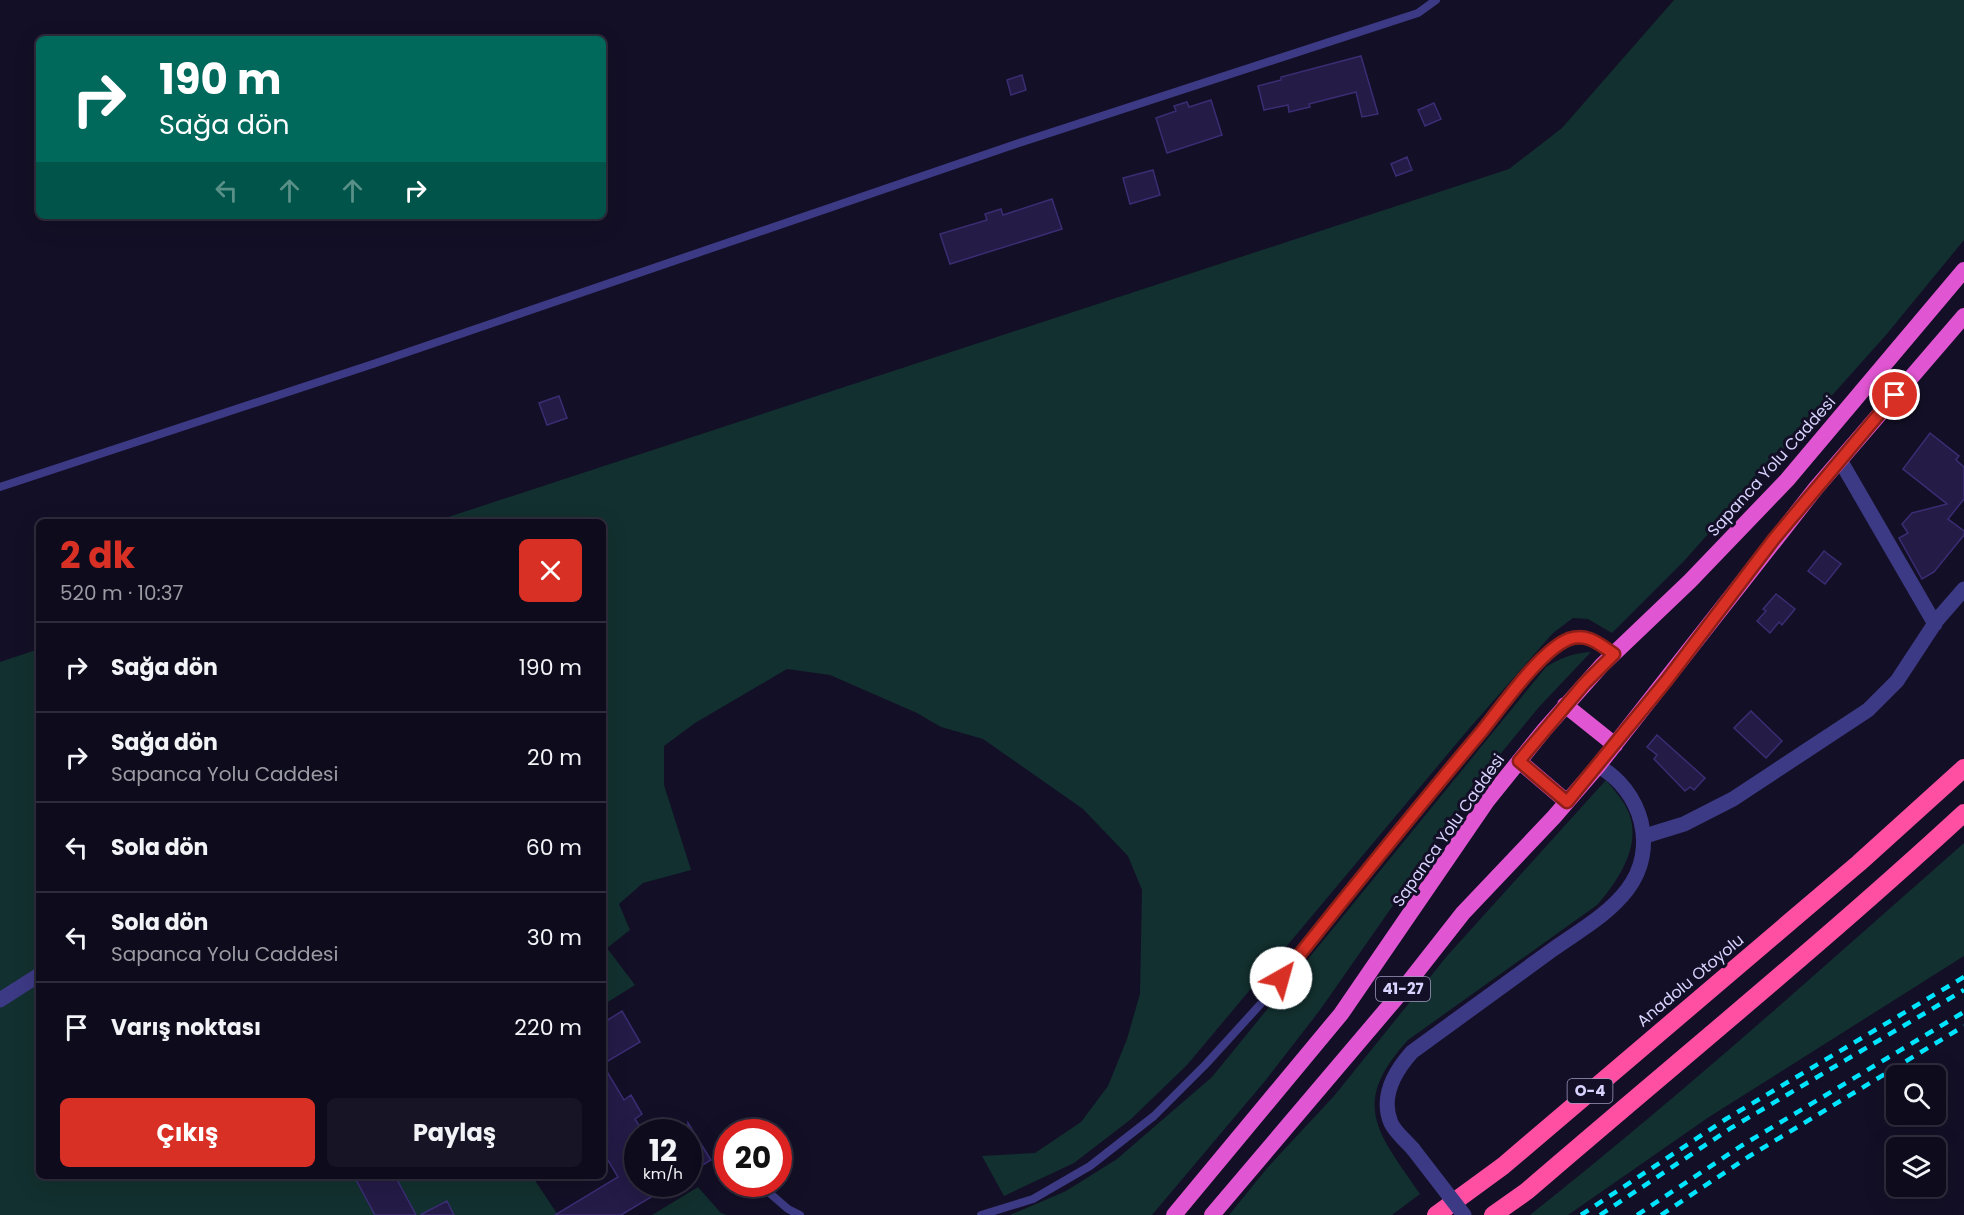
<!DOCTYPE html>
<html lang="tr">
<head>
<meta charset="utf-8">
<style>
	:root { --surface:#0e0b1c; --page:#171425; --text:#f1f3f6; --muted:#9b9ba3; --line:#2e2b3b; --accent:#d93025 }
	body { margin:0; font-family:Poppins,sans-serif; background:var(--page); color:var(--text); height:100vh; display:flex; flex-direction:column; font-size:22px; white-space:nowrap }
	* { box-sizing:border-box; margin:0 }
	p { font-size:20px; color:var(--muted) }
	.icon { flex:none; width:33px; height:33px; fill:none; stroke:currentColor; stroke-width:2; stroke-linecap:round; stroke-linejoin:round }
	.map { position:relative; flex:1; overflow:hidden }
	.side { position:absolute; left:36px; top:519px; width:570px; height:660px; display:flex; flex-direction:column; background:var(--surface); border-radius:9px; box-shadow:0 6px 24px #0002,0 0 0 2px var(--line) }
	.side>* { flex:none }
	.banner { position:absolute; left:36px; top:36px; width:570px; height:183px; border-radius:9px; box-shadow:0 6px 24px #0002,0 0 0 2px var(--line); background:#00695c; color:#fff; overflow:hidden }
	.tools { position:absolute; left:1886px; top:1065px; display:grid; gap:12px }
	.tools a { display:grid; place-items:center; width:60px; height:60px; border-radius:9px; background:var(--surface); box-shadow:0 6px 24px #0002,0 0 0 2px var(--line); font-size:30px }
	.speed { position:absolute; left:624px; top:1119px; display:flex; gap:12px; font-size:30px; font-weight:700; text-align:center }
	.speed>* { display:grid; place-content:center; width:78px; height:78px; border-radius:50%; background:var(--surface); box-shadow:0 6px 24px #0002,0 0 0 2px var(--line); line-height:1 }
	.speed small { font-size:15px; font-weight:400 }
	.speed .limit { border:9px solid #d22; background:#fff; color:#111 }
	.pin { position:absolute; display:grid; place-items:center; width:51px; height:51px; color:#fff; margin:-26px; border:3px solid #fff; border-radius:50%; box-shadow:0 2px 6px #0007 }
	.me { position:absolute; width:66px; margin:-33px; rotate:38deg; stroke-linejoin:round; filter:drop-shadow(0 0 4px #0008) }
	.turn { display:flex; align-items:center; gap:21px; height:126px; padding:0 24px; font-size:27px }
	.turn .icon { width:78px; height:78px; stroke-width:2.5 }
	.turn b { display:block; font-size:42px; line-height:51px }
	.lanes { display:flex; align-items:center; height:57px; padding:0 24px; background:#0003; justify-content:center; gap:30px; direction:ltr }
	.lanes .off { opacity:.35 }
	.round { display:grid; place-items:center; flex:none; width:63px; height:63px; border-radius:9px; background:var(--page) }
	.headline { display:flex; align-items:center; justify-content:space-between; height:102px; padding:0 24px }
	h1 { font-size:36px; font-weight:700; line-height:45px; color:var(--accent) }
	.action { display:flex; gap:12px; margin-top:auto; padding:12px 24px }
	.action a { flex:1; height:69px; border-radius:9px; background:var(--accent); color:#fff; font-size:24px; font-weight:700; line-height:69px; text-align:center }
	.action a+a { background:var(--page); color:var(--text) }
	ul { padding:0; list-style:none }
	li { display:flex; align-items:center; gap:18px; height:90px; padding:0 24px; border-top:2px solid var(--line) }
	li div { flex:1 }
	li b { display:block; font-size:22px }
	li em { font-style:normal }
	.map>svg:first-child { display:block }
</style>
</head>
<body>
<div class="map">
<svg width="1964" height="1215" viewBox="0 0 1964 1215">
	<rect width="100%" height="100%" fill="#130f26"/>
	<path fill="#12302f" d="M 1674,0 L 1964,0 L 1964,240 L 1886,335 L 1759,477 L 1684,561 L 1612,633 L 1588,619 L 1573,618 L 1553,633 L 1467,731 L 1187,1065 L 1130,1120 L 1074,1163 L 1004,1196 L 982,1156 L 1035,1153 L 1081,1122 L 1108,1086 L 1127,1039 L 1140,994 L 1142,890 L 1128,856 L 1083,809 L 983,739 L 941,727 L 917,713 L 830,675 L 787,669 L 695,723 L 664,746 L 664,785 L 691,870 L 643,883 L 619,904 L 630,930 L 607,948 L 635,985 L 603,1005 L 603,522 L 433,522 L 1509,169 L 1562,128 Z
		M 39,649 L 39,1176 L 532,1176 L 558,1215 L 0,1215 L 0,662 Z
		M 1591,652 L 1539,707 L 1489,768 L 1320,1010 L 1265,1081 L 1152,1215 L 1010,1215 L 1066,1191 L 1117,1159 L 1212,1077 L 1546,667 C 1561,658 1573,653 1591,652 Z
		M 1606,780 C 1613,789 1621,797 1626,807 C 1645,841 1619,880 1597,905 L 1408,1040 C 1349,1105 1378,1132 1420,1194 L 1392,1215 L 1229,1215 L 1268,1167 L 1334,1096 L 1447,956 Z
		M 1964,843 L 1964,956 L 1709,1117 L 1568,1215 L 1530,1215 C 1679,1097 1821,969 1964,843 Z
		M 698,1187 L 721,1213 L 727,1215 L 652,1215 Z"/>
	<path fill="#241b47" stroke="#3b2d73" stroke-width="1.5" d="M 1361,56 L 1378,114 L 1362,117 L 1356,92 L 1309,104 L 1310,107 L 1289,112 L 1288,105 L 1264,110 L 1258,86 L 1281,80 L 1281,77 Z
		M 1022,75 L 1026,90 L 1011,95 L 1007,80 Z
		M 1211,100 L 1222,135 L 1167,153 L 1156,118 L 1176,111 L 1174,106 L 1187,102 L 1189,107 Z
		M 1434,103 L 1441,119 L 1425,126 L 1418,110 Z
		M 1407,157 L 1412,170 L 1396,176 L 1391,164 Z
		M 1153,170 L 1160,195 L 1130,204 L 1123,178 Z
		M 1052,199 L 1062,229 L 950,264 L 940,234 L 987,220 L 985,214 L 1001,209 L 1003,215 Z
		M 559,396 L 567,418 L 547,425 L 539,403 Z
		M 1930,433 L 1959,456 L 1956,460 L 1964,467 L 1964,499 L 1948,519 L 1964,531 L 1964,535 L 1934,572 L 1922,579 L 1899,538 L 1908,533 L 1902,524 L 1912,513 L 1947,504 L 1903,469 Z
		M 1824,551 L 1841,564 L 1825,584 L 1808,571 Z
		M 1776,594 L 1795,609 L 1782,625 L 1779,622 L 1770,633 L 1757,621 L 1766,611 L 1763,609 Z
		M 1751,711 L 1782,741 L 1766,758 L 1734,728 Z
		M 1657,735 L 1705,778 L 1694,790 L 1690,787 L 1685,791 L 1654,759 L 1657,755 L 1647,747 Z
		M 622,1011 L 640,1042 L 603,1064 L 603,1023 Z
		M 603,1065 L 624,1100 L 631,1095 L 642,1114 L 635,1119 L 643,1132 L 638,1132 L 638,1184 L 673,1184 L 621,1215 L 555,1215 L 618,1177 L 603,1152 Z
		M 688,1123 L 711,1160 L 688,1174 Z
		M 354,1176 L 395,1176 L 416,1215 L 375,1215 Z
		M 447,1201 L 454,1215 L 420,1215 Z"/>
	<g fill="none" stroke-linecap="round" stroke-linejoin="round">
		<path stroke="#3d3a85" stroke-width="8" d="M 0,487 L 373,364 L 1016,144 L 1418,13 L 1436,0
			M 759,1184 L 788,1209 L 800,1215
			M 981,1215 L 1033,1199 L 1090,1166 L 1154,1116 L 1206,1064 L 1267,997 L 1383,850 L 1551,650 C 1581,632 1586,635 1614,654"/>
		<path stroke="#3d3a85" stroke-width="15" d="M 1840,460 L 1935,624
			M 1645,836 L 1684,824 L 1733,799 L 1868,710 L 1897,681 L 1937,620 L 1964,589
			M 0,1000 L 39,975"/>
		<path stroke="#3d3a85" stroke-width="15" d="M 1413,1149 C 1406,1141 1395,1132 1391,1123 C 1380,1097 1395,1071 1412,1052 C 1459,1018 1506,984 1552,950 C 1577,932 1608,915 1627,890 C 1659,849 1642,790 1598,766"/>
		<path stroke="#e055d1" stroke-width="16" d="M 1565,705 L 1615,745
			M 1519,761 L 1567,802
			M 1174,1215 L 1341,1014 L 1487,801 L 1545,729 L 1602,665 L 1690,581 L 1787,480 L 1964,270
			M 1212,1215 L 1397,997 L 1463,913 L 1554,817 L 1598,766 L 1816,488 L 1964,316"/>
		<path stroke="#ff4fa3" stroke-width="18" d="M 1436,1215 L 1503,1166 L 1859,863 L 1964,768
			M 1493,1215 L 1527,1191 C 1673,1065 1822,944 1964,813"/>
		<path stroke="#00e5ff" stroke-width="4.5" stroke-dasharray="9 8" stroke-linecap="butt" d="M 1581,1215 L 1726,1119 L 1964,977
			M 1600,1215 L 1731,1128 L 1964,990
			M 1637,1215 L 1741,1146 L 1964,1012
			M 1661,1215 L 1748,1157 L 1964,1026"/>
		<path stroke="#3d3a85" stroke-width="15" d="M 1413,1149 L 1464,1215"/>
	</g>
	<g fill="none" stroke-linecap="round" stroke-linejoin="round">
		<defs>
			<path id="route" d="M 1281,978 C 1347,895 1414,812 1482,731 C 1502,706 1541,650 1569,639 C 1588,633 1599,644 1614,654 L 1584,684 L 1519,761 L 1567,802 L 1666,681 L 1774,539 L 1895,395"/>
		</defs>
		<use href="#route" stroke="#8d1f18" stroke-width="15"/>
		<use href="#route" stroke="#d93025" stroke-width="10"/>
	</g>
	<g text-anchor="middle" stroke-width="6" stroke-linejoin="round" paint-order="stroke">
		<g fill="#130f26" stroke="#9e99be" stroke-width="1.5">
			<rect x="1376" y="977" width="54" height="24" rx="4.5"/>
			<rect x="1567.5" y="1079" width="45" height="24" rx="4.5"/>
		</g>
		<g font-size="15" font-weight="bold" fill="#d9d4ff">
			<text x="1403" y="994">41-27</text>
			<text x="1590" y="1096">O-4</text>
		</g>
		<g font-size="16" fill="#d9d4ff" stroke="#130f26">
			<text transform="translate(1771 466) rotate(-48)" y="6">Sapanca Yolu Caddesi</text>
			<text transform="translate(1448 830) rotate(-55)" y="6">Sapanca Yolu Caddesi</text>
			<text transform="translate(1690 980) rotate(-40)" y="6">Anadolu Otoyolu</text>
		</g>
	</g>
</svg>
<div class="tools">
<a><svg class="icon" aria-label="search" viewBox="0 0 24 24"><circle cx="10" cy="10" r="6"/><path d="M15 15l6 6"/></svg></a>
<a><svg class="icon" aria-label="layers" viewBox="0 0 24 24"><path d="M12 4l9 5-9 5-9-5zM3 14l9 5 9-5"/></svg></a>
</div>
<div class="speed"><div>12<small>km/h</small></div><div class="limit">20</div></div>
<div class="pin" style="left:1895px;top:395px;background:#d93025"><svg class="icon" aria-label="arrive" viewBox="0 0 24 24"><path d="M6 21V4h12l-3 4 3 4H6"/></svg></div>
<svg class="me" style="left:1281px;top:978px" viewBox="-20 -20 40 40"><circle r="19" fill="#fff"/><path d="M0-13L10 11 0 6-10 11z" fill="#d93025"/></svg>
<div class="banner">
<div class="turn"><svg class="icon" aria-label="right" viewBox="0 0 24 24"><path d="M7 20v-9h11M14 6l5 5-5 5"/></svg><div><b>190 m</b>Sağa dön</div></div>
<div class="lanes"><svg class="icon off" aria-label="left" viewBox="0 0 24 24"><path d="M17 20v-9H6M10 6l-5 5 5 5"/></svg><svg class="icon off" aria-label="ahead" viewBox="0 0 24 24"><path d="M12 20V5M6 11l6-6 6 6"/></svg><svg class="icon off" aria-label="ahead" viewBox="0 0 24 24"><path d="M12 20V5M6 11l6-6 6 6"/></svg><svg class="icon" aria-label="right" viewBox="0 0 24 24"><path d="M7 20v-9h11M14 6l5 5-5 5"/></svg></div>
</div>
<section class="side">
<div class="headline"><div><h1>2 dk</h1><p>520 m · 10:37</p></div><a class="round" style="background:#d93025;color:#fff"><svg class="icon" aria-label="close" viewBox="0 0 24 24"><path d="M6 6l12 12M18 6L6 18"/></svg></a></div>
<ul>
<li><svg class="icon" aria-label="right" viewBox="0 0 24 24"><path d="M7 20v-9h11M14 6l5 5-5 5"/></svg><div><b>Sağa dön</b></div><em>190 m</em></li>
<li><svg class="icon" aria-label="right" viewBox="0 0 24 24"><path d="M7 20v-9h11M14 6l5 5-5 5"/></svg><div><b>Sağa dön</b><p>Sapanca Yolu Caddesi</p></div><em>20 m</em></li>
<li><svg class="icon" aria-label="left" viewBox="0 0 24 24"><path d="M17 20v-9H6M10 6l-5 5 5 5"/></svg><div><b>Sola dön</b></div><em>60 m</em></li>
<li><svg class="icon" aria-label="left" viewBox="0 0 24 24"><path d="M17 20v-9H6M10 6l-5 5 5 5"/></svg><div><b>Sola dön</b><p>Sapanca Yolu Caddesi</p></div><em>30 m</em></li>
<li><svg class="icon" aria-label="arrive" viewBox="0 0 24 24"><path d="M6 21V4h12l-3 4 3 4H6"/></svg><div><b>Varış noktası</b></div><em>220 m</em></li>
</ul>
<div class="action"><a>Çıkış</a><a>Paylaş</a></div>
</section>
</div>
</body>
</html>
